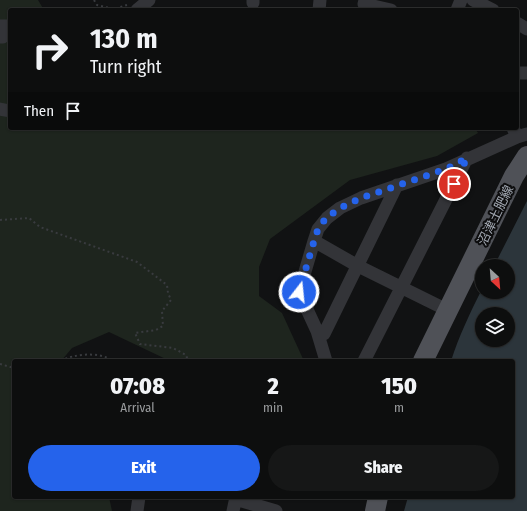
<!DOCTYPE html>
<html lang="en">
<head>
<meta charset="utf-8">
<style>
	:root { --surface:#0d0e0e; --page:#161717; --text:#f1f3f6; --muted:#9a9c9e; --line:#2d2e2e; --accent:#2563eb }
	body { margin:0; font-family:"Fira Sans Condensed","Noto Sans JP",sans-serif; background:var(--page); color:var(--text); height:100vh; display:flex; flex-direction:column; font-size:15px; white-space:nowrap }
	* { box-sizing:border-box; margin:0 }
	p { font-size:13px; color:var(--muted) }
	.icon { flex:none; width:22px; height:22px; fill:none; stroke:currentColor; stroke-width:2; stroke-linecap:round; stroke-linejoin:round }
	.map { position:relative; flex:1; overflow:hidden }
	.panel { position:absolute; left:12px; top:359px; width:503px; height:140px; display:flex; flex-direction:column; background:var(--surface); border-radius:4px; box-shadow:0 1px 3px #0004,0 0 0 1px var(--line) }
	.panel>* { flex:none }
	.top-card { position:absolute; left:8px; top:8px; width:511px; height:122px; border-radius:4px; box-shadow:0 1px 3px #0004,0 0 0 1px var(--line); background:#0d0e0e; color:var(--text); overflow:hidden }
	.needle { width:26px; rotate:154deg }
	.tools { position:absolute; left:475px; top:259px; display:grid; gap:8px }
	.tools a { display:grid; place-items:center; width:40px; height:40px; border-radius:50%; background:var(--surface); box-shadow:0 1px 3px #0004,0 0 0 1px var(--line); font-size:20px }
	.pin { position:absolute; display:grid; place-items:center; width:34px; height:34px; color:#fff; margin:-17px; border:2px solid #fff; border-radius:50%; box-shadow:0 1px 4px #0007 }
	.me { position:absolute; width:44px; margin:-22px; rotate:16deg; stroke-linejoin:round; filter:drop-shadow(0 0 3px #0008) }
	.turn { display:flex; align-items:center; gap:14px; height:84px; padding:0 16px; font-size:18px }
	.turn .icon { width:52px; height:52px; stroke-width:2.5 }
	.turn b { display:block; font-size:28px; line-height:34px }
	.then { display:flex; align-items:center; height:38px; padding:0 16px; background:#0003; gap:8px; font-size:15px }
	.eta { display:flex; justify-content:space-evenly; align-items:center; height:68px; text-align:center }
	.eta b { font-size:24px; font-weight:800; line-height:28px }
	.cta { display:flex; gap:8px; margin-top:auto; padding:8px 16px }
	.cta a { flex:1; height:46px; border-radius:24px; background:var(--accent); color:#fff; font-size:16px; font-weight:800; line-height:46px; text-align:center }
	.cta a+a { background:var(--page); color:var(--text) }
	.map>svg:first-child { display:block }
</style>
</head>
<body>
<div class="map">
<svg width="527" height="511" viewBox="0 0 527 511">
	<rect width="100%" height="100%" fill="#111213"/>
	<path fill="#1e251e" d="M 0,0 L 38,0 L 44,10 L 10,10 L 10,128 L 475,128 L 478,133 L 437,156 L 350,180 L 270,239 L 259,267 L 259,296 L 282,313 L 304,361 L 170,361 L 109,332 L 72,348 L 61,361 L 14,361 L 14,497 L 109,497 L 112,511 L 0,511 Z"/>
	<path fill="#2c353b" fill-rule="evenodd" d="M 527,201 L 527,511 L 404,511 L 408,497 L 513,497 L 513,361 L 451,361 C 459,336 470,313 482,289 L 482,292 L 508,292 L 508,266 L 494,266 ZM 482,314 L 508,314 L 508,340 L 482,340 Z"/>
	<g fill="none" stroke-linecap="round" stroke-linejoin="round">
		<path stroke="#393b3f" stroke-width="2" stroke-dasharray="2 3" stroke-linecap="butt" d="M 94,0 L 97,5 L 114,9 L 127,5
			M 0,220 L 29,218 L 40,227 L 137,262 L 167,285 L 168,293 L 171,300 L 162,311 L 163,326 L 156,330 L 135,333 L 140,344 L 173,348 L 186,355 L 188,361
			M 61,361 C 72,354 101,351 112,361
			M 0,364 L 14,368"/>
		<path stroke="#333438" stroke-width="13" d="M 365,0 L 364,4 L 391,10
			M 473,0 L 493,10
			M 253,3 L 253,0
			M 137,10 L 149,0
			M 319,10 L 320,0
			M 457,10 L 461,0
			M 517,23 L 527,29
			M 0,26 L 10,26
			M 0,37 L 3,37
			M 517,73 L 527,73
			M 0,109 L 10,111
			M 513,128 L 517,137 L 527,134
			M 314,241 L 358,266 L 447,310
			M 317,331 L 324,334 L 397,185
			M 326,361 L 317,331 L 299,292 L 314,241 L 318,229 L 327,218 L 340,208 L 361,198 L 446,169 L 517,137
			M 364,361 L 467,158
			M 235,499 L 276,511
			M 137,511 L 139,497
			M 233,511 L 236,497"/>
		<path stroke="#4f5157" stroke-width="20" d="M 423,361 L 514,176 L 527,156
			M 375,511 L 378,497"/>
	</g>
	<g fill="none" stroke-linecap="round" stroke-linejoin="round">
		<path stroke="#2563eb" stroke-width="7" stroke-dasharray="0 12.6" d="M 299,292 L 314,241 L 318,229 L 326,218 L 340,208 L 361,198 L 446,169 L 467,158 L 454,184"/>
	</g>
	<g text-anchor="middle" stroke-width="4" stroke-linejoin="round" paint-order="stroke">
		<g font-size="13" fill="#a3a9b3" stroke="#0d0d0e">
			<text transform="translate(495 215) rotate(-64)" y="5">沼津土肥線</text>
		</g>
	</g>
</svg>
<div class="tools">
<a><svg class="needle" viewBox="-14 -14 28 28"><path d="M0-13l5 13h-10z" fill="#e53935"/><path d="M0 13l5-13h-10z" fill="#9a9c9e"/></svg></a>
<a><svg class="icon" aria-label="layers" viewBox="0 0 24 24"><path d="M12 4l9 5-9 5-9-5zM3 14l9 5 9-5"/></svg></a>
</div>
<div class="pin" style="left:454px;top:184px;background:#d93025"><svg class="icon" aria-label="arrive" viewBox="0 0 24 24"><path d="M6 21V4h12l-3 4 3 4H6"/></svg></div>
<svg class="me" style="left:299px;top:292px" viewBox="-20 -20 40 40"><circle r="17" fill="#2563eb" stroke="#fff" stroke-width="3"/><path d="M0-11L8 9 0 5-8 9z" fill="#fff"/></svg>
<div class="top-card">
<div class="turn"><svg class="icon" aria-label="right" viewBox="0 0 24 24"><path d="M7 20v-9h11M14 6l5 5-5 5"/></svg><div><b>130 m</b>Turn right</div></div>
<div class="then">Then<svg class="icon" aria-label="arrive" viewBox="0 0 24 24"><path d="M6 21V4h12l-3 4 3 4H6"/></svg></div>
</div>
<section class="panel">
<div class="eta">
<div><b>07:08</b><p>Arrival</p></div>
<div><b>2</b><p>min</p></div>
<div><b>150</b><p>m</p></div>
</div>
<div class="cta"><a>Exit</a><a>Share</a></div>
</section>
</div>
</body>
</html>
